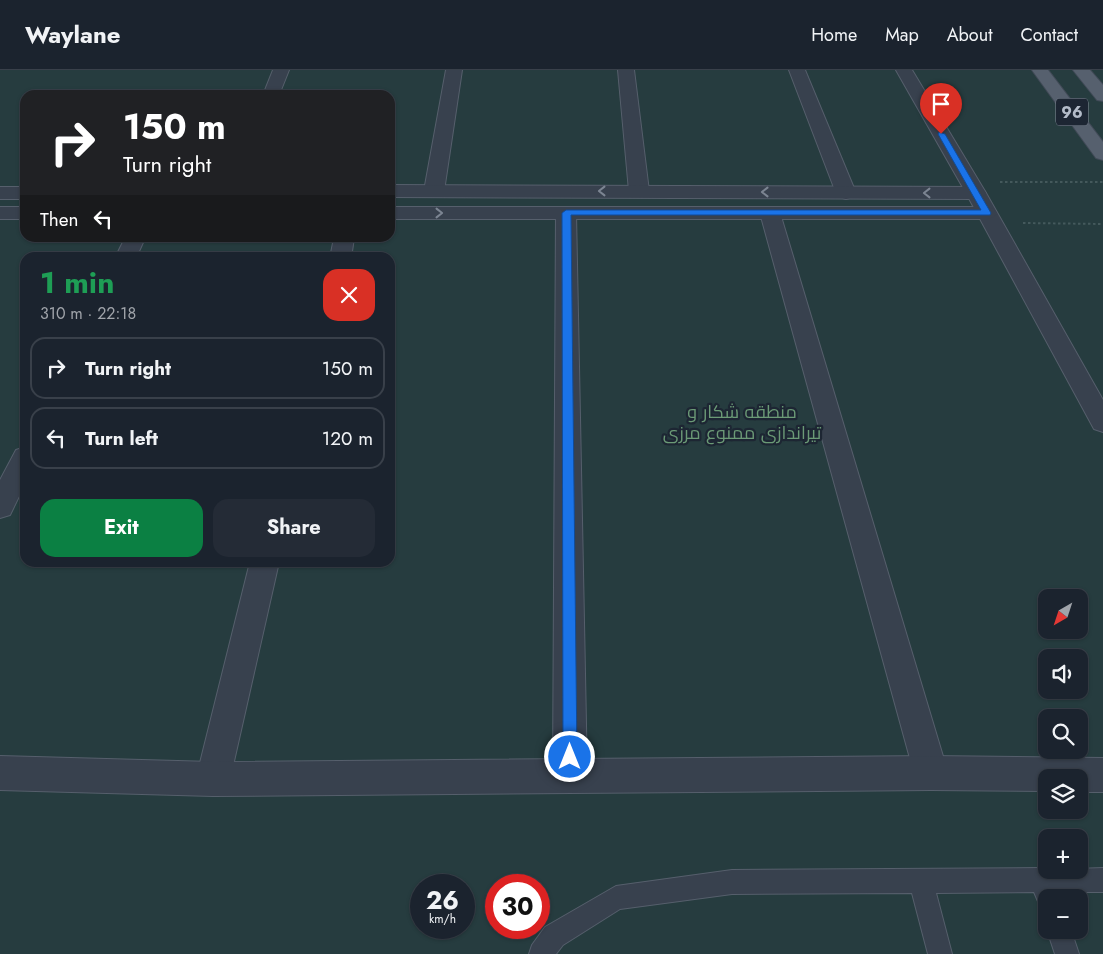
<!DOCTYPE html>
<html lang="en">
<head>
<meta charset="utf-8">
<style>
	:root { --surface:#1b232e; --page:#242b36; --text:#f1f3f6; --muted:#a0a4aa; --line:#39404a; --accent:#0b8043 }
	body { margin:0; font-family:Jost,Cairo,sans-serif; background:var(--page); color:var(--text); height:100vh; display:flex; flex-direction:column; font-size:19px; white-space:nowrap }
	* { box-sizing:border-box; margin:0 }
	p { font-size:16px; color:var(--muted) }
	.icon { flex:none; width:28px; height:28px; fill:none; stroke:currentColor; stroke-width:2; stroke-linecap:round; stroke-linejoin:round }
	.map { position:relative; flex:1; overflow:hidden }
	.panel { position:absolute; left:20px; top:182px; width:375px; height:315px; display:flex; flex-direction:column; background:var(--surface); border-radius:15px; box-shadow:0 1px 4px #0004,0 0 0 1px var(--line) }
	.panel>* { flex:none }
	.top-card { position:absolute; left:20px; top:20px; width:375px; height:152px; border-radius:15px; box-shadow:0 1px 4px #0004,0 0 0 1px var(--line); background:#202124; color:#fff; overflow:hidden }
	.needle { width:32px; rotate:219deg }
	.buttons { position:absolute; left:1038px; top:519px; display:grid; gap:10px }
	.buttons a { display:grid; place-items:center; width:50px; height:50px; border-radius:10px; background:var(--surface); box-shadow:0 1px 4px #0004,0 0 0 1px var(--line); font-size:25px }
	.speed { position:absolute; left:410px; top:804px; display:flex; gap:10px; font-size:25px; font-weight:700; text-align:center }
	.speed>* { display:grid; place-content:center; width:65px; height:65px; border-radius:50%; background:var(--surface); box-shadow:0 1px 4px #0004,0 0 0 1px var(--line); line-height:1 }
	.speed small { font-size:12px; font-weight:400 }
	.speed .limit { border:8px solid #d22; background:#fff; color:#111 }
	.pin { position:absolute; display:grid; place-items:center; width:42px; height:42px; color:#fff; margin:-51px -21px; border-radius:50% 50% 50% 0; rotate:-45deg; box-shadow:0 0 5px #0007 }
	.pin .icon { rotate:45deg }
	.me { position:absolute; width:55px; margin:-28px; rotate:0deg; stroke-linejoin:round; filter:drop-shadow(0 0 4px #0008) }
	.turn { display:flex; align-items:center; gap:18px; height:105px; padding:0 20px; font-size:22px }
	.turn .icon { width:65px; height:65px; stroke-width:2.5 }
	.turn b { display:block; font-size:35px; line-height:42px }
	.then { display:flex; align-items:center; height:48px; padding:0 20px; background:#0003; gap:10px; font-size:19px }
	.round { display:grid; place-items:center; flex:none; width:52px; height:52px; border-radius:15px; background:var(--page) }
	.headline { display:flex; align-items:center; justify-content:space-between; height:85px; padding:0 20px }
	h1 { font-size:30px; font-weight:700; line-height:38px; color:#1e9e55 }
	.cta { display:flex; gap:10px; margin-top:auto; padding:10px 20px }
	.cta a { flex:1; height:58px; border-radius:15px; background:var(--accent); color:#fff; font-size:20px; font-weight:700; line-height:58px; text-align:center }
	.cta a+a { background:var(--page); color:var(--text) }
	ul { padding:0; list-style:none }
	li { display:flex; align-items:center; gap:15px; height:62px; margin:0 10px 8px; padding:0 10px; border:2px solid var(--line); border-radius:15px }
	li div { flex:1 }
	li b { display:block; font-size:19px }
	li em { font-style:normal }
	header { display:flex; align-items:center; gap:30px; box-sizing:border-box; height:70px; padding:0 25px; background:var(--surface); border-bottom:1px solid var(--line) }
	header strong { font-size:24px }
	nav { display:flex; gap:28px; margin-inline-start:auto; font-size:18px }
	.map>svg:first-child { display:block }
</style>
</head>
<body>
<header>
<strong>Waylane</strong>
<nav><a>Home</a><a>Map</a><a>About</a><a>Contact</a></nav>
</header>
<div class="map">
<svg width="1103" height="884" viewBox="0 0 1103 884">
	<rect width="100%" height="100%" fill="#242f3e"/>
	<path fill="#263c3f" fill-rule="evenodd" d="M 0,0 L 1103,0 L 1103,884 L 0,884 ZM 25,25 L 390,25 L 390,168 L 25,168 ZM 25,188 L 390,188 L 390,492 L 25,492 ZM 1046,528 L 1079,528 L 1079,560 L 1046,560 ZM 1046,588 L 1079,588 L 1079,620 L 1046,620 ZM 1046,648 L 1079,648 L 1079,680 L 1046,680 ZM 1046,708 L 1079,708 L 1079,740 L 1046,740 ZM 1046,768 L 1079,768 L 1079,800 L 1046,800 ZM 421,815 L 464,815 L 464,858 L 421,858 ZM 496,815 L 539,815 L 539,858 L 496,858 ZM 1046,828 L 1079,828 L 1079,860 L 1046,860 Z"/>
	<g fill="none" stroke-linecap="round" stroke-linejoin="round">
		<defs>
			<path id="service" d="M 1042,798 L 1046,800 L 1103,798 L 1103,822 L 1058,822 L 1060,828 L 1046,828 L 1046,839 L 1040,836 L 1034,822 L 936,823 L 952,884 L 928,884 L 912,823 L 732,824 L 620,839 L 563,875 L 556,884 L 529,884 L 532,875 L 545,857 L 616,816 L 732,800 Z
				M 1047,860 L 1071,860 L 1079,884 L 1055,884 Z"/>
			<path id="minor" d="M 273,0 L 289,0 L 279,25 L 263,25 Z
				M 446,0 L 462,0 L 444,121 L 441,125 L 434,127 L 427,125 L 424,121 Z
				M 618,0 L 634,0 L 649,121 L 646,125 L 639,127 L 632,125 L 629,121 Z
				M 789,0 L 805,0 L 856,123 L 853,127 L 846,129 L 839,127 L 836,123 Z
				M 896,0 L 912,0 L 986,123 L 1103,330 L 1103,362 L 1094,359 L 966,123 Z
				M 566,137 L 573,139 L 576,143 L 587,706 L 582,718 L 570,723 L 558,718 L 553,706 L 556,143 L 559,139 Z
				M 770,137 L 777,139 L 780,143 L 948,703 L 943,715 L 931,720 L 919,715 L 914,703 L 760,143 L 763,139 Z
				M 125,168 L 145,168 L 136,188 L 115,188 Z
				M 334,168 L 354,168 L 351,188 L 330,188 Z
				M 25,377 L 25,414 L 10,445 L 0,448 L 0,410 L 16,380 Z
				M 250,492 L 279,492 L 230,709 L 225,721 L 213,726 L 201,721 L 196,709 Z"/>
			<path id="tertiary" d="M 390,115 L 976,117 L 983,119 L 986,123 L 983,127 L 976,129 L 390,127 Z
				M 0,117 L 25,117 L 25,129 L 0,129 Z
				M 0,137 L 25,137 L 25,149 L 0,149 Z
				M 390,137 L 987,137 L 994,139 L 997,143 L 994,147 L 987,149 L 390,149 Z
				M 0,686 L 213,692 L 931,686 L 1103,688 L 1103,722 L 1079,722 L 1079,708 L 1046,708 L 1046,721 L 931,720 L 213,726 L 0,720 Z"/>
			<path id="primary" d="M 1032,0 L 1048,0 L 1103,72 L 1103,90 L 1096,88 Z
				M 1073,0 L 1090,0 L 1103,15 L 1103,31 L 1097,30 Z"/>
		</defs>
		<use href="#service" stroke="#565f6c" stroke-width="2"/>
		<use href="#minor" stroke="#565f6c" stroke-width="2"/>
		<use href="#tertiary" stroke="#565f6c" stroke-width="2"/>
		<use href="#primary" stroke="#414a57" stroke-width="2"/>
		<path stroke="#44595c" stroke-width="2" stroke-dasharray="2.5 2.5" stroke-linecap="butt" d="M 1000,112 L 1103,112
			M 1023,153 L 1103,154"/>
		<use href="#service" fill="#38414e" fill-rule="evenodd"/>
		<use href="#minor" fill="#38414e" fill-rule="evenodd"/>
		<use href="#tertiary" fill="#38414e" fill-rule="evenodd"/>
		<use href="#primary" fill="#56606e" fill-rule="evenodd"/>
	</g>
	<defs><path id="oneway-chevron" d="M-2-3.5L2.5 0L-2 3.5" fill="none" stroke-width="1.6" stroke-linecap="round" stroke-linejoin="round" transform="scale(1.25)"/></defs>
	<g stroke="#7c8592">
		<use href="#oneway-chevron" transform="translate(602 121) rotate(-180)"/>
		<use href="#oneway-chevron" transform="translate(765 122) rotate(-180)"/>
		<use href="#oneway-chevron" transform="translate(927 123) rotate(-180)"/>
		<use href="#oneway-chevron" transform="translate(439 143)"/>
	</g>
	<path fill="#1a73e8" stroke="#114b97" d="M 939,62 L 945,64 L 991,143 L 990,145 L 571,145 L 577,687 L 575,692 L 570,694 L 565,692 L 563,687 L 562,143 L 566,140 L 981,140 L 938,64 Z"/>
	<g text-anchor="middle" stroke-width="4.5" stroke-linejoin="round" paint-order="stroke">
		<rect fill="#1d2633" stroke="#878f9c" stroke-width="1" x="1056" y="28.5" width="32" height="27" rx="4"/>
		<g font-size="16" font-weight="bold" fill="#b4bcc9">
			<text x="1072" y="48">96</text>
		</g>
		<g font-size="18" fill="#6b9a76" stroke="#1d2633">
			<text x="742" y="348">منطقه شکار و<tspan x="742" dy="21">تیراندازی ممنوع مرزی</tspan></text>
		</g>
	</g>
</svg>
<div class="buttons">
<a><svg class="needle" viewBox="-14 -14 28 28"><path d="M0-13l5 13h-10z" fill="#e53935"/><path d="M0 13l5-13h-10z" fill="#a0a4aa"/></svg></a>
<a><svg class="icon" aria-label="sound" viewBox="0 0 24 24"><path d="M4 9h4l5-4v14l-5-4H4zM17 9q2 3 0 6"/></svg></a>
<a><svg class="icon" aria-label="search" viewBox="0 0 24 24"><circle cx="10" cy="10" r="6"/><path d="M15 15l6 6"/></svg></a>
<a><svg class="icon" aria-label="layers" viewBox="0 0 24 24"><path d="M12 4l9 5-9 5-9-5zM3 14l9 5 9-5"/></svg></a>
<a>+</a>
<a>−</a>
</div>
<div class="speed"><div>26<small>km/h</small></div><div class="limit">30</div></div>
<div class="pin" style="left:941px;top:64px;background:#d93025"><svg class="icon" aria-label="arrive" viewBox="0 0 24 24"><path d="M6 21V4h12l-3 4 3 4H6"/></svg></div>
<svg class="me" style="left:570px;top:687px" viewBox="-20 -20 40 40"><circle r="17" fill="#1a73e8" stroke="#fff" stroke-width="3"/><path d="M0-11L8 9 0 5-8 9z" fill="#fff"/></svg>
<div class="top-card">
<div class="turn"><svg class="icon" aria-label="right" viewBox="0 0 24 24"><path d="M7 20v-9h11M14 6l5 5-5 5"/></svg><div><b>150 m</b>Turn right</div></div>
<div class="then">Then<svg class="icon" aria-label="left" viewBox="0 0 24 24"><path d="M17 20v-9H6M10 6l-5 5 5 5"/></svg></div>
</div>
<section class="panel">
<div class="headline"><div><h1>1 min</h1><p>310 m · 22:18</p></div><a class="round" style="background:#d93025;color:#fff"><svg class="icon" aria-label="close" viewBox="0 0 24 24"><path d="M6 6l12 12M18 6L6 18"/></svg></a></div>
<ul>
<li><svg class="icon" aria-label="right" viewBox="0 0 24 24"><path d="M7 20v-9h11M14 6l5 5-5 5"/></svg><div><b>Turn right</b></div><em>150 m</em></li>
<li><svg class="icon" aria-label="left" viewBox="0 0 24 24"><path d="M17 20v-9H6M10 6l-5 5 5 5"/></svg><div><b>Turn left</b></div><em>120 m</em></li>
</ul>
<div class="cta"><a>Exit</a><a>Share</a></div>
</section>
</div>
</body>
</html>
